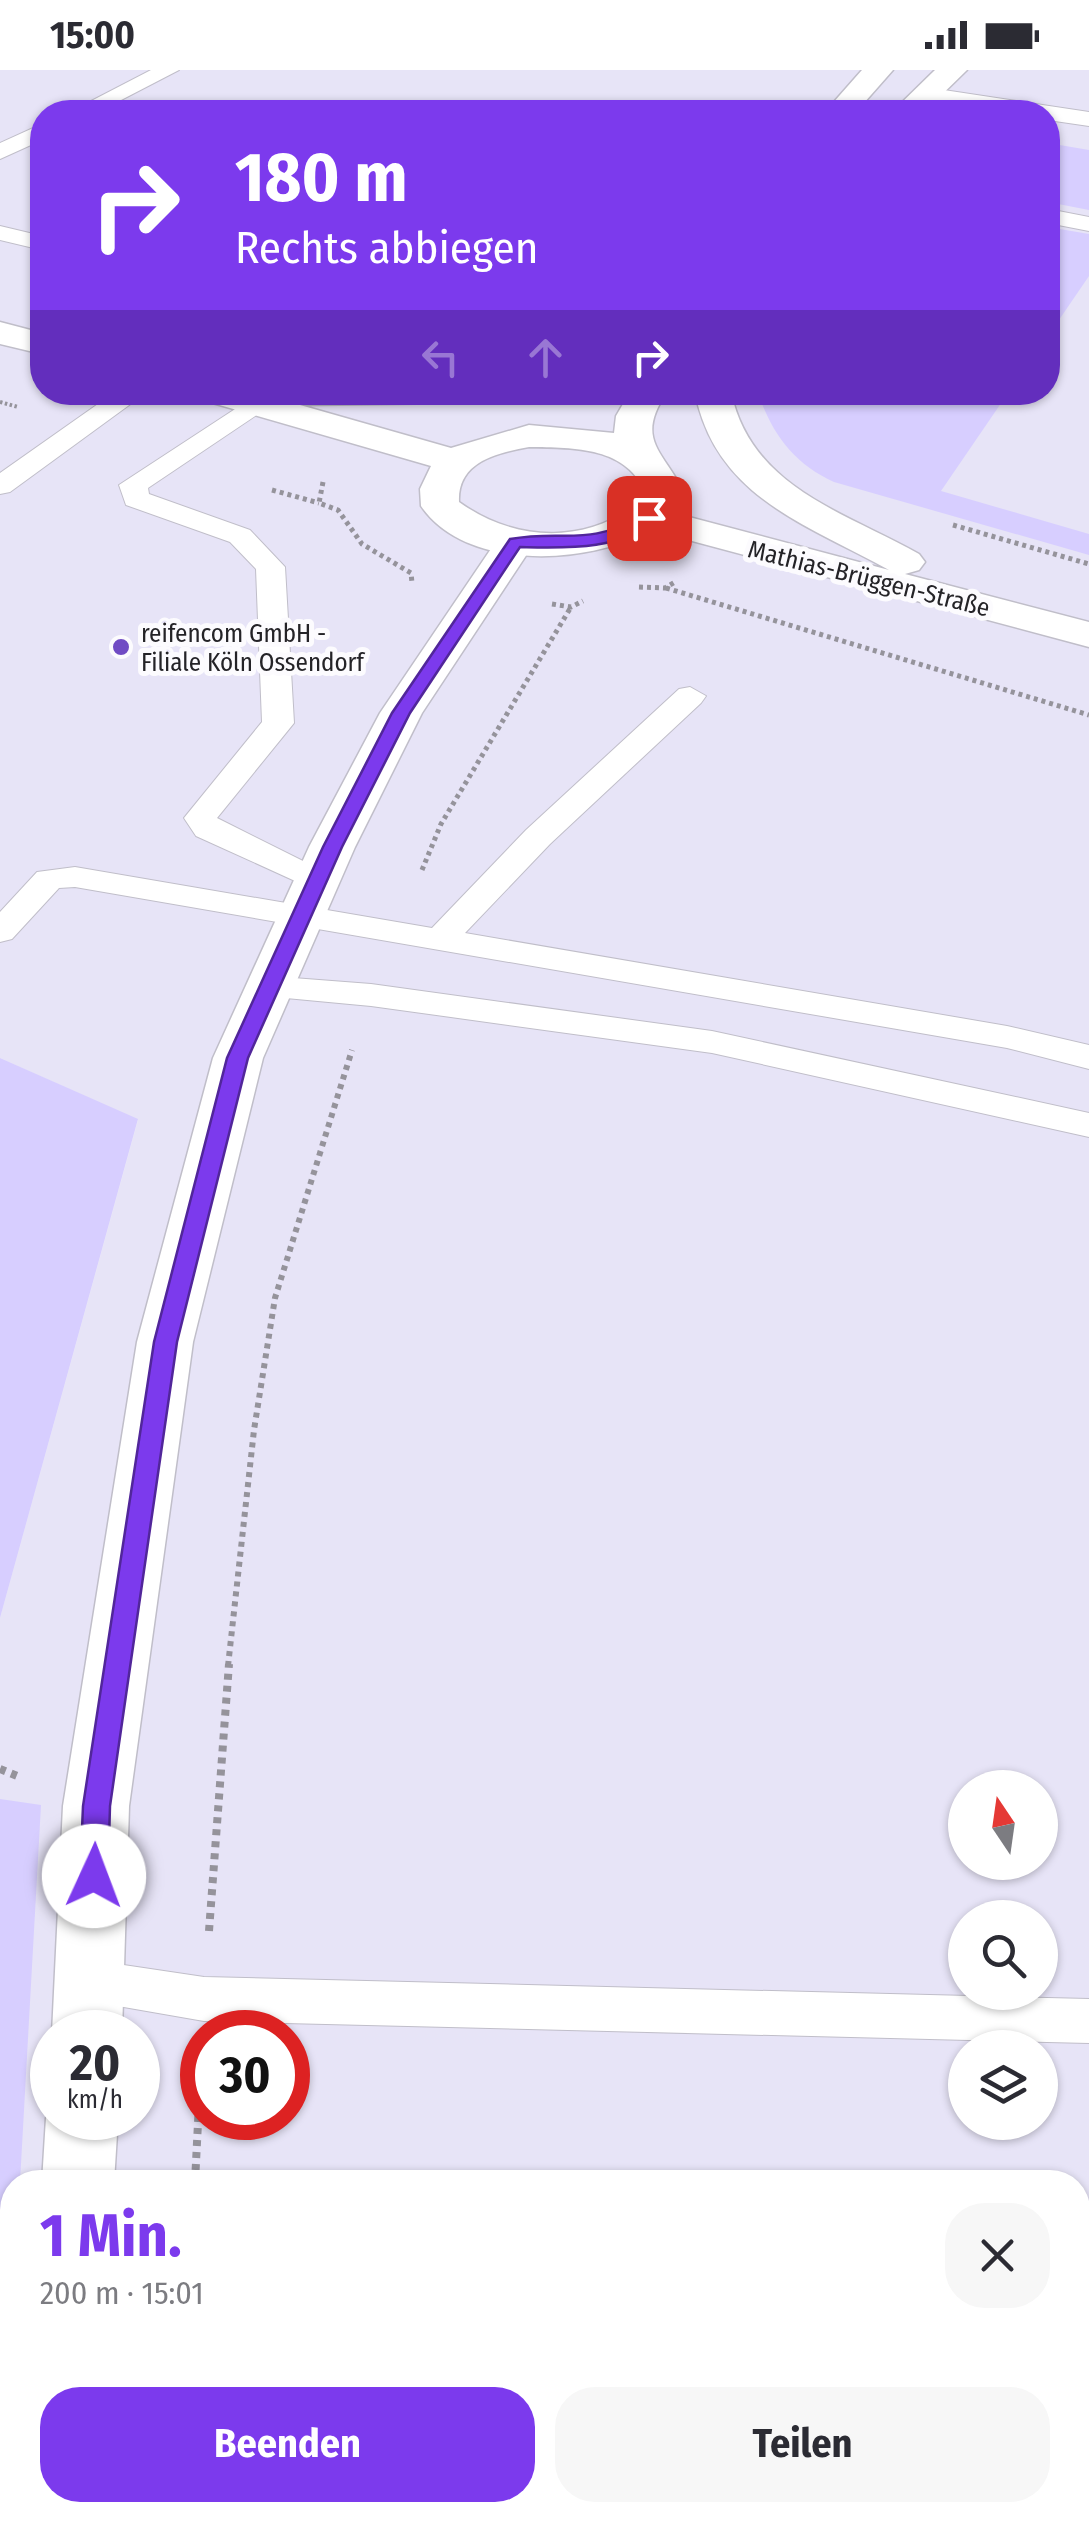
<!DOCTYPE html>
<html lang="de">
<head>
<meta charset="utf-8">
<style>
	:root { --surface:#fff; --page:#f7f7f7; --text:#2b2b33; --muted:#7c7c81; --accent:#7c3aed }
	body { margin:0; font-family:"Fira Sans Condensed",sans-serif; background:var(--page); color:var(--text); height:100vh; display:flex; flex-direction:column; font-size:38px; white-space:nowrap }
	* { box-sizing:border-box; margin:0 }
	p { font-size:32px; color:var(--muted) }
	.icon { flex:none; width:55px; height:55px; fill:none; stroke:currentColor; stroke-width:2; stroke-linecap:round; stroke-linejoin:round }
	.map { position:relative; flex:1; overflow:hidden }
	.drawer { position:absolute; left:0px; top:2100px; width:1090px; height:352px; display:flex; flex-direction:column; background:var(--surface); border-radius:40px 40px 0 0; box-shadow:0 2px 8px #0004 }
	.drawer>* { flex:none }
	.banner { position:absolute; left:30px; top:30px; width:1030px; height:305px; border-radius:40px; box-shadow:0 2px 8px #0004; background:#7c3aed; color:#fff; overflow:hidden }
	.needle { width:65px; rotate:347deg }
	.fabs { position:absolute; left:948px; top:1700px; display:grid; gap:20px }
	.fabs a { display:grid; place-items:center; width:110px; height:110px; border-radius:50%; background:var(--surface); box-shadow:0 2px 8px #0004; font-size:50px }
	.speed { position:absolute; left:30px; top:1940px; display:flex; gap:20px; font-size:50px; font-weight:700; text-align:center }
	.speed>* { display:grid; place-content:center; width:130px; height:130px; border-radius:50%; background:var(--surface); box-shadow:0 2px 8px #0004; line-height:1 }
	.speed small { font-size:25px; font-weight:400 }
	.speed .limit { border:15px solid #d22; background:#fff; color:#111 }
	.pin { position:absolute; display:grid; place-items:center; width:85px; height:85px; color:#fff; margin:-42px; border-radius:20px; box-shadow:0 5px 15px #0006 }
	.me { position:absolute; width:110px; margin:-55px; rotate:2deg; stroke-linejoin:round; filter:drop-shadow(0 0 8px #0008) }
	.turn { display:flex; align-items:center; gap:35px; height:210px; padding:0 40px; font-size:45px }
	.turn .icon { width:130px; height:130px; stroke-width:2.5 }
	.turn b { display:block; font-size:70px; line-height:85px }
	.lanes { display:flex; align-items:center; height:95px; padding:0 40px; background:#0003; justify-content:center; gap:50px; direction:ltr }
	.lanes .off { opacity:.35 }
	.round { display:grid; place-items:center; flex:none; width:105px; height:105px; border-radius:40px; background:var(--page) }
	.summary { display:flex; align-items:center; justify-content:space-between; height:170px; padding:0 40px }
	h1 { font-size:60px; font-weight:700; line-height:75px; color:var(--accent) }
	.cta { display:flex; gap:20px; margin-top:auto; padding:20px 40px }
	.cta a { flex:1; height:115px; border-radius:40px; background:var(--accent); color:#fff; font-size:40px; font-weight:700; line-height:115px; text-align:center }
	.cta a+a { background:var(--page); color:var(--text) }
	.status { display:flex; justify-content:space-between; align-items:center; height:70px; padding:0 50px; background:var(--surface); direction:ltr }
	.status svg { height:28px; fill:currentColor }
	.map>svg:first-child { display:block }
</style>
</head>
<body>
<div class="status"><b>15:00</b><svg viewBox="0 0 49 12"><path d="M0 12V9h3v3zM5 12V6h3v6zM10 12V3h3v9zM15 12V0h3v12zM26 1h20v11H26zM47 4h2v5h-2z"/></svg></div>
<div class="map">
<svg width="1089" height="2451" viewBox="0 0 1089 2451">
	<rect width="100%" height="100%" fill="#efedf8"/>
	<path fill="#e7e4f7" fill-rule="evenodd" d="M 0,0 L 1089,0 L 1089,2451 L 0,2451 L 0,1548 L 138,1050 L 0,988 ZM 42,42 L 1048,42 L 1048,322 L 42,322 ZM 965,1718 L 1040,1718 L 1040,1792 L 965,1792 ZM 965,1848 L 1040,1848 L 1040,1922 L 965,1922 ZM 52,1962 L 138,1962 L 138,2048 L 52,2048 ZM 202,1962 L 288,1962 L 288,2048 L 202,2048 ZM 965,1978 L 1040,1978 L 1040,2052 L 965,2052 ZM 12,2112 L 1078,2112 L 1078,2440 L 12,2440 Z"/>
	<path fill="#d7ceff" d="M 1048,73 L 1089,80 L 1089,140 L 1048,132 Z
		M 1048,157 L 1089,164 L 1089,206 L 1048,266 Z
		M 758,323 L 1008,323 L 941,421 L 1089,464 L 1089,485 L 834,412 C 794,394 772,364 758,323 Z
		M 0,988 L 138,1049 L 0,1548 Z
		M 0,1729 L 41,1735 L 20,2112 L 12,2112 L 12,2196 L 0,2196 Z
		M 0,2299 L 5,2299 L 9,2451 L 0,2451 Z"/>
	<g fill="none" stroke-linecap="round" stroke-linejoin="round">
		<defs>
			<path id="service" d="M 151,0 L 179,0 L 98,42 L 70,42 Z
				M 924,17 L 1089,42 L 1089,56 L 1048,50 L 1048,42 L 1002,42 L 916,29 L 916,19 Z
				M 705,31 L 739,37 L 742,42 L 688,42 Z
				M 42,54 L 42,70 L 0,89 L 0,73 Z
				M 1048,139 L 1089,147 L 1089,161 L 1048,153 Z
				M 0,156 L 42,166 L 42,180 L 0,170 Z
				M 115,322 L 147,322 L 10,422 L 0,424 L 0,403 Z
				M 255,326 L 264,328 L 268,334 L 264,340 L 148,418 L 149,424 L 250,460 L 285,497 L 294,653 L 217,748 L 329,804 L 334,811 L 329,818 L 317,821 L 196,766 L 184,748 L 262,652 L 256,499 L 230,472 L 126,435 L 119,415 Z
				M 690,617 L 706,626 L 701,633 L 550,774 L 465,863 L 1007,956 L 1089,975 L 1089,999 L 1007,978 L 75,817 L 59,818 L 12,869 L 0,872 L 0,842 L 37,802 L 75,797 L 432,858 L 526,760 L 679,619 Z
				M 267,906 L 371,914 L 712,961 L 1089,1043 L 1089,1067 L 712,983 L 371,936 L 254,925 L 249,917 L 254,909 Z
				M 90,1890 L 204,1907 L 1089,1929 L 1089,1973 L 204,1951 L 72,1928 L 65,1912 L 72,1896 Z"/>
			<path id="minor" d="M 515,460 L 529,464 L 535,472 L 422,643 L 355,777 L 263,988 L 193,1272 L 129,1736 L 122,1962 L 52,1963 L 63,1736 L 137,1272 L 213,988 L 309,777 L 380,643 L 501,464 Z
				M 52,2034 L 52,2048 L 118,2048 L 114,2112 L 42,2112 L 46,2048 Z
				M 40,2440 L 120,2440 L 120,2451 L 40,2451 Z"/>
			<path id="tertiary" d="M 862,0 L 893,0 L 856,42 L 825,42 Z
				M 935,0 L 967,0 L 924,42 L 892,42 Z
				M 0,252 L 42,263 L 42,284 L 0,274 Z
				M 197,322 L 257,322 L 279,329 L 277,322 L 474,322 L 469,330 L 456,333 L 300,335 L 451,378 L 529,355 L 614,363 L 616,346 L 630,322 L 667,322 C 632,373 668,383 686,428 L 674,443 L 889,500 C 808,455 715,427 695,322 L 731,322 C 751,418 845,442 919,484 L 925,492 L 919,500 L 905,504 L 1089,552 L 1089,577 L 651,460 C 589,495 466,502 421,436 L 420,419 L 431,396 L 202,330 ZM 529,377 C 575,378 628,376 647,426 C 591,475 518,474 459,432 C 457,392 496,383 529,377 Z"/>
		</defs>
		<use href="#service" stroke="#c0bec9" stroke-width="2"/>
		<use href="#minor" stroke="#c0bec9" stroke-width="3"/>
		<use href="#tertiary" stroke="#c0bec9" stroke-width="3"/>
		<path stroke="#95939b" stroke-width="4" stroke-dasharray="2.5 2.5" stroke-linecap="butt" d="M 0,332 L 18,337"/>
		<path stroke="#95939b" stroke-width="5" stroke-dasharray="4 4" stroke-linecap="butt" d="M 323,412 L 319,433 L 338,440 L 362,474 L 411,503 L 412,513
			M 272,420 L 319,433
			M 953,455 L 1089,494
			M 639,517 L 665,518 L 675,512
			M 666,518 L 1089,645
			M 552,534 L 571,537 L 583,531
			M 422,800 L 441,754 L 571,537"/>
		<path stroke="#95939b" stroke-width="6" stroke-dasharray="5 5" stroke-linecap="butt" d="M 228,1596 L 254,1360 L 275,1228 L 352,980"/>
		<path stroke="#95939b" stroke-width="8" stroke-dasharray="6 6" stroke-linecap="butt" d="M 0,1699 L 22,1708
			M 209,1861 L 229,1594
			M 195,2112 L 201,1994
			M 201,2440 L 202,2451"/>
		<use href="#service" fill="#fff" fill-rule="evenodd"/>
		<use href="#minor" fill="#fff" fill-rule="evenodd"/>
		<use href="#tertiary" fill="#fff" fill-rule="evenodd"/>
	</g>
	<path fill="#7c3aed" stroke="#51269a" stroke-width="2.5" d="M 643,445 L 657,448 C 622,481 566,478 520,477 L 410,643 L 342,777 L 248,988 L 177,1272 L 110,1736 L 108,1806 L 104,1815 L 84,1815 L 80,1806 L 83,1736 L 154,1272 L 227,988 L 323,777 L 392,643 L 510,469 C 566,459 586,478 643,445 Z"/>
	<circle fill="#704bc4" stroke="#fcfbfe" stroke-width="4" cx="121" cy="577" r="10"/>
	<g text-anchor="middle" stroke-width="10" stroke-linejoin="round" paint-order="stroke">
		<g font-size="25" fill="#242327" stroke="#fcfbfe">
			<text transform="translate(869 508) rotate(14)" y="9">Mathias-Brüggen-Straße</text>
		</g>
		<g font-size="25" fill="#242327" stroke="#fcfbfe" text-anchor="start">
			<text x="141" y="572">reifencom GmbH -<tspan x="141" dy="29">Filiale Köln Ossendorf</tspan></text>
		</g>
	</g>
</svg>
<div class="fabs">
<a><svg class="needle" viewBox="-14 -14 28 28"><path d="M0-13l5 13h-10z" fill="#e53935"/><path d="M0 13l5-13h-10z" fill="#7c7c81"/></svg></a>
<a><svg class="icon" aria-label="search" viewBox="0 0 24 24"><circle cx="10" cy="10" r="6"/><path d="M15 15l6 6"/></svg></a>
<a><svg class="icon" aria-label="layers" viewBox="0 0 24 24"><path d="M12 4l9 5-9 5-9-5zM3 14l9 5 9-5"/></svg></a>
</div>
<div class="speed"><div>20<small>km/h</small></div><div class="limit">30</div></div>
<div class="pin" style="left:649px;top:448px;background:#d93025"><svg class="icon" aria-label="arrive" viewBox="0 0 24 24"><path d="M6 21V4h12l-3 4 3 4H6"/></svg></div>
<svg class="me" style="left:94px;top:1806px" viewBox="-20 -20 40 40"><circle r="19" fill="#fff"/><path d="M0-13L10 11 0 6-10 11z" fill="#7c3aed"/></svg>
<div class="banner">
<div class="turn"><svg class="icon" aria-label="right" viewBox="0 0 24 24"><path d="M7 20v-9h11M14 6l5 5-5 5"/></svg><div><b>180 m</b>Rechts abbiegen</div></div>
<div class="lanes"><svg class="icon off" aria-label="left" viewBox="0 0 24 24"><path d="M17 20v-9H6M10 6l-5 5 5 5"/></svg><svg class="icon off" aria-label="ahead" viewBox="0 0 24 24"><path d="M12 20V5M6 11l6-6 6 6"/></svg><svg class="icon" aria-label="right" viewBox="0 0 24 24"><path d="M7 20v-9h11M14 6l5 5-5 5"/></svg></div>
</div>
<section class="drawer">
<div class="summary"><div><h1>1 Min.</h1><p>200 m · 15:01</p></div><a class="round"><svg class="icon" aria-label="close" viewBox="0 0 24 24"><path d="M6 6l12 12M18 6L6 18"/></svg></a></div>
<div class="cta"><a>Beenden</a><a>Teilen</a></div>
</section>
</div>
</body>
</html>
